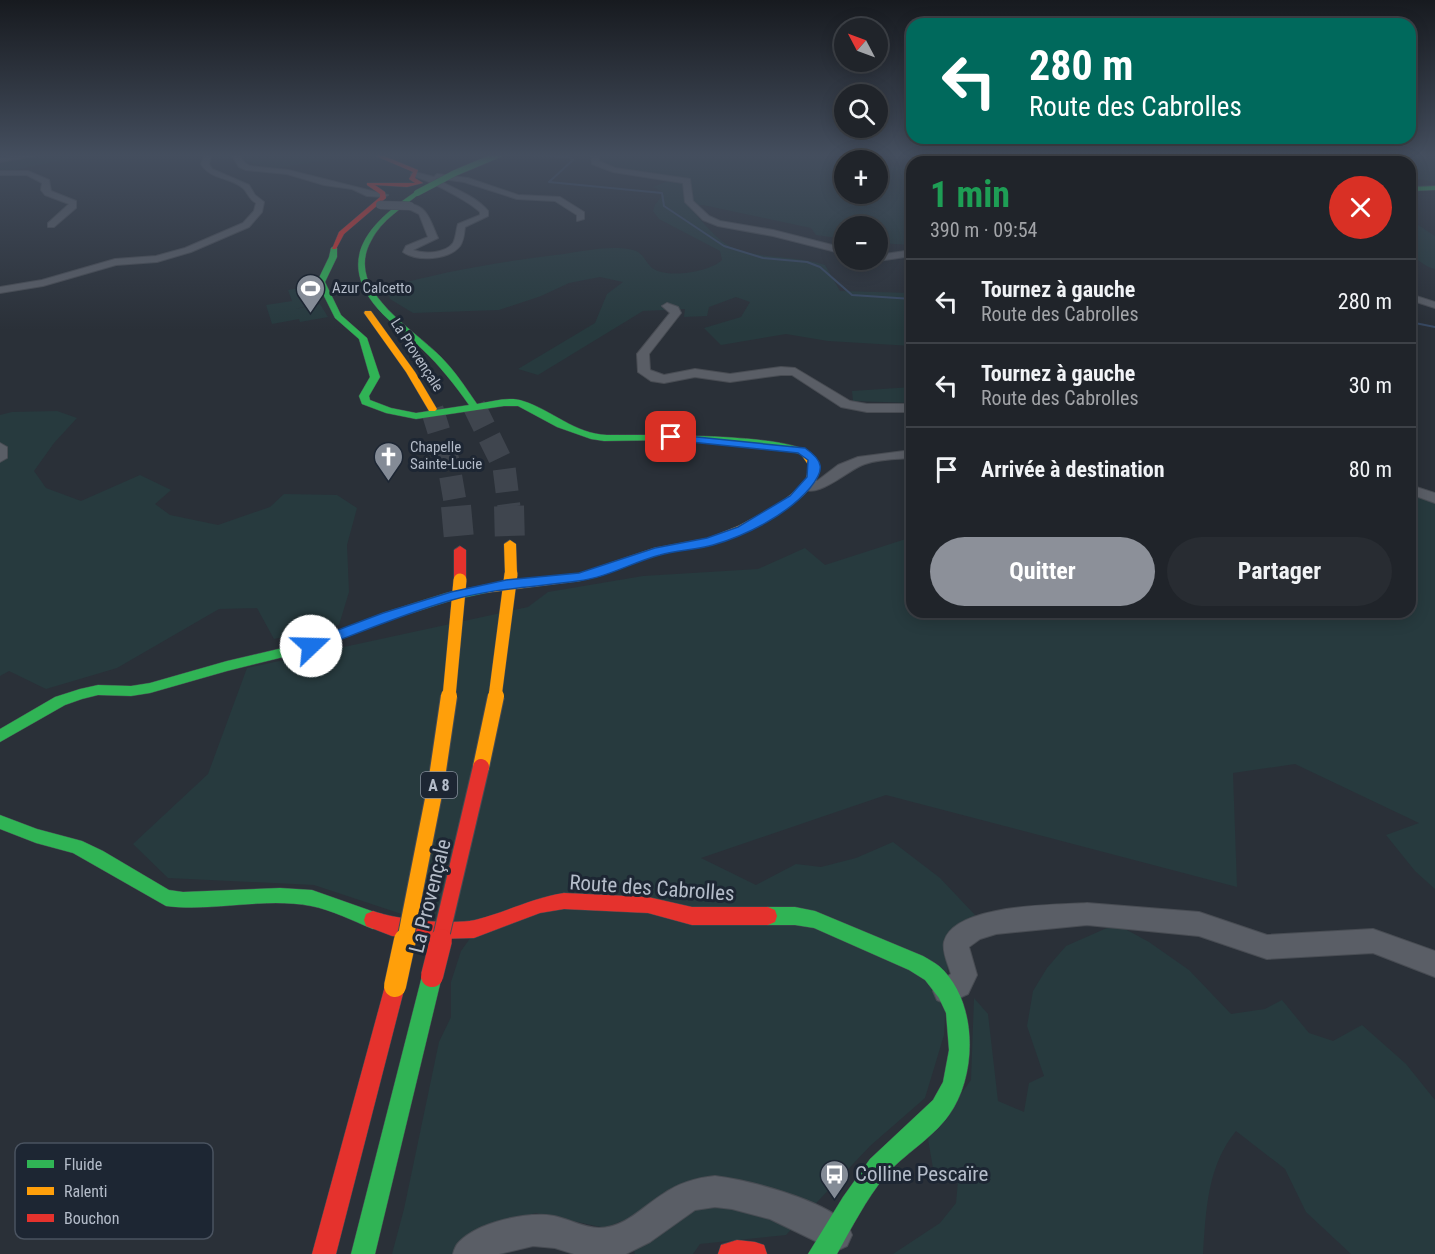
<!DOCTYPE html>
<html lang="fr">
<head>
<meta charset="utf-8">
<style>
	:root { --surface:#20242a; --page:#282c32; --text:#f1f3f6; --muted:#a2a4a8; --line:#3d4147; --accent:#8c9099 }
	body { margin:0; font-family:"Roboto Condensed",sans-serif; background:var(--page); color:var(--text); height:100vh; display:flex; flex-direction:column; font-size:22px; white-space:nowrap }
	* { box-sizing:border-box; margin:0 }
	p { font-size:20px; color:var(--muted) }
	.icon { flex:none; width:33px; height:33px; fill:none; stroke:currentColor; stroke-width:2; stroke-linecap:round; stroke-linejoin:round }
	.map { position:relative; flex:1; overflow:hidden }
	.side { position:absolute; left:906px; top:156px; width:510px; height:462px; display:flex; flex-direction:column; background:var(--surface); border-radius:18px; box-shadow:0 3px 15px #0003,0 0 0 2px var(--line) }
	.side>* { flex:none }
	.top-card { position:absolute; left:906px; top:18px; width:510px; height:126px; border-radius:18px; box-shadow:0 3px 15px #0003,0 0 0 2px var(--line); background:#00695c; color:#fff; overflow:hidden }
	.needle { width:39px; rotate:311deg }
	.tools { position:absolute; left:834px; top:18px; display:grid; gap:12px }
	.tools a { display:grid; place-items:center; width:54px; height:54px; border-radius:50%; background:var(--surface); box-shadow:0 3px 15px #0003,0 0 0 2px var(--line); font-size:30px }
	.pin { position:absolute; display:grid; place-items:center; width:51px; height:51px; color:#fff; margin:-26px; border-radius:12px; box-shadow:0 3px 9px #0006 }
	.me { position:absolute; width:66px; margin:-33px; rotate:69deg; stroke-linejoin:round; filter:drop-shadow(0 0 4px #0008) }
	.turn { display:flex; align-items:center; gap:21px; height:126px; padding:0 24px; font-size:27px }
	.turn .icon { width:78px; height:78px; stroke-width:2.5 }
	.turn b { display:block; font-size:42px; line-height:51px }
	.round { display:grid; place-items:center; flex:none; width:63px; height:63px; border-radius:32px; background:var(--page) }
	.head { display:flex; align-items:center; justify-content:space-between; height:102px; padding:0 24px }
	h1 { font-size:36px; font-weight:700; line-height:45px; color:#1e9e55 }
	.primary-button { display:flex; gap:12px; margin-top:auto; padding:12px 24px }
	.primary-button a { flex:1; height:69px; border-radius:36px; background:var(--accent); color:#fff; font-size:24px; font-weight:700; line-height:69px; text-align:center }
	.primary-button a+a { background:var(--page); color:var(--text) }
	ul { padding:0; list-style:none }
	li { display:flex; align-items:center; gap:18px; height:84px; padding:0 24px; border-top:2px solid var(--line) }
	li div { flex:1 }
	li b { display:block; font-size:22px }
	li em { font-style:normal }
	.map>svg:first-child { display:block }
</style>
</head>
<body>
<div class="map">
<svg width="1435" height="1254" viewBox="0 0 1435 1254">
	<rect width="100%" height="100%" fill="#2a3038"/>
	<path fill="#273a3e" d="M 0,154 L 91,154 L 0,173 Z
		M 186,154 L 334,154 L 329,155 L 328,160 L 272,169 L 247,161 Z
		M 600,154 L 827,154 L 825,158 L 844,162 L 844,194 L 878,194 L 878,161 L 890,166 L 912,169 L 912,245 L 878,243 L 878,226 L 844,226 L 844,239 L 816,235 L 811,228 L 703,205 L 689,207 C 702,220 716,241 734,248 C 763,260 795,255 825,265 L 840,291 L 912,293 L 912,346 L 828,341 L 786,334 L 721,345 L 704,328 L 741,317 L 750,302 L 736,297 L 709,307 L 707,316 L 684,317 L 685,309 L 643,311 L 538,375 L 518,369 L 595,323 L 607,294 L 623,282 L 600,277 L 569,283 L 541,296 L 499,310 L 413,313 L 390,299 L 387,287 C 446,271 503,261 564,254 C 585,251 611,245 633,250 C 644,253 645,262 652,268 C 667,279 710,272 722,260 L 720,251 L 659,219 L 653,211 L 655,205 L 664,193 L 653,187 L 673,179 C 653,176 614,175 600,160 Z
		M 988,154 L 1034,154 L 1034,155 L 1023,160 L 1026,162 L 981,162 Z
		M 1408,156 L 1435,157 L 1435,182 L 1410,178 L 1410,162 L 1357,162 L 1360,158 Z
		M 1410,209 L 1419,214 L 1412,221 L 1435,236 L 1435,269 C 1422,266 1421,259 1410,257 Z
		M 312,286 L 319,303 L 295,309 L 320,304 L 328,317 L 300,322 L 299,319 L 272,324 L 266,305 L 292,301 L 288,290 Z
		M 912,387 L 912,403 L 853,401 L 852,391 Z
		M 57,411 L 77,418 L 54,443 L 34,471 L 46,488 L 81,501 L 140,475 L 171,490 L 155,504 L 170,515 L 218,525 L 270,507 L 284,494 L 337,495 L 357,508 L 347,545 L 349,592 L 339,625 L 274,639 L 257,608 L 219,609 L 117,668 L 46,689 L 9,671 L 0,676 L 0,415 L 12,412 Z
		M 1410,496 L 1419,497 L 1435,504 L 1435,889 L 1415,871 L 1386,835 L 1419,823 L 1295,764 L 1233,773 L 1237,887 L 886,795 L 701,858 L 756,885 L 796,864 L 821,867 L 856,858 L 893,842 L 940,878 L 975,915 L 948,959 L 944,1035 L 925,1098 L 870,1146 L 786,1235 L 700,1244 L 693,1254 L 635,1254 L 622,1221 L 605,1228 L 536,1213 L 515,1219 L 458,1254 L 392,1254 L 404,1209 L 439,1042 L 451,1017 L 451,982 L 461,951 L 471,937 L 314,885 L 168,878 L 133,844 L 208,774 L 247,668 L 528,607 L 548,592 L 643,576 L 758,569 L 805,548 L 825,565 L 912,537 L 912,612 L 1410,612 Z
		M 1116,924 L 1149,942 L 1189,970 L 1231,1014 L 1265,1009 L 1282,1000 L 1309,1033 L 1333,1041 L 1362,1025 L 1406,1064 L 1435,1100 L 1435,1254 L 1351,1254 L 1306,1212 L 1285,1169 L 1236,1131 C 1207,1166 1206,1211 1203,1254 L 893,1254 L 940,1223 L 956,1203 L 958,1181 L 933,1168 L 928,1139 L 971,1080 L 974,998 L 988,1014 L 998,1101 L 1024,1112 L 1029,1083 L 1044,1076 L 1027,1026 L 1033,991 L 1047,968 L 1066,946 Z"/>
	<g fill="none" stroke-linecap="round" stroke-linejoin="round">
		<path stroke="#384963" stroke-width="2" d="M 506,154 L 569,157 L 573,160 L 549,182 L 662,193 L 664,206 L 724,246 L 763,258 L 807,262 L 820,267 L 852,295 L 912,299
			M 1410,322 L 1435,327"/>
		<path stroke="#3f454e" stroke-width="23" stroke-dasharray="23 12" stroke-linecap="butt" d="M 474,406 L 504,467 L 509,507
			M 432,409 L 448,461 L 456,507"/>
		<path stroke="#3f454e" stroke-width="30" stroke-dasharray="30 15" stroke-linecap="butt" d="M 456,506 L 460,550
			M 509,506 L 510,544"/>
		<defs>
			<path id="street" d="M 26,154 L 46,154 L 0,162 L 0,158 Z
				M 205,154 L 212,154 L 209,164 L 212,169 L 249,185 L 255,195 L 264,202 L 262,212 L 249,227 L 191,252 L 157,262 L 116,265 L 43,286 L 0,293 L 0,287 L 42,280 L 115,259 L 156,256 L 185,248 L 243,223 L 254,211 L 256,203 C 249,199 248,193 243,188 C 230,177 211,180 201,164 Z
				M 231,154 L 238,154 L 245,163 L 250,166 L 288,170 L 388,195 L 384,197 L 367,196 L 352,189 L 324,185 L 287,174 L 246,170 L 239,167 Z
				M 591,154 L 599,154 L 599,161 L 615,168 L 690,179 L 693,201 L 709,216 L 720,221 L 773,230 L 844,248 L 844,254 L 773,236 L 718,226 L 703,220 L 685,202 L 683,183 L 613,172 L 592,164 Z
				M 0,171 L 28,171 L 49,180 L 51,191 L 76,201 L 76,208 L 54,227 L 48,227 L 48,223 L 69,204 L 45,195 L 41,190 L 42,183 L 27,175 L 0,175 Z
				M 415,172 L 434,177 L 437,174 L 468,178 L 518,195 L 560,197 L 584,212 L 584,219 L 577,221 L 577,215 L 555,201 L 517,199 L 464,182 L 435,178 C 453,189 475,195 488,211 L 488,216 L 465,227 C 464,234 464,240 460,246 C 449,260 417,262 403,252 L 406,246 L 428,237 L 419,214 L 407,208 L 407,204 C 427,203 431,223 438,238 L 413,250 C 423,254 445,254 453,243 C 456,238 456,230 458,224 L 480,215 L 480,212 C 469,201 427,179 412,176 L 411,174 Z
				M 912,250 L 912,256 L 878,261 L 874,260 L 878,260 L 878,255 Z
				M 1410,294 L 1435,302 L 1435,308 L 1410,300 Z
				M 667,303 L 678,307 L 681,313 L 649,354 L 650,370 L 664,375 L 695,369 L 730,374 L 781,367 L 795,368 L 850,401 L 867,404 L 912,404 L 912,412 L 867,412 L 841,407 L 792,375 L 781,375 L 730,382 L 695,377 L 664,383 L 651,381 L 638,372 L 637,354 L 670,313 L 662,306 Z
				M 0,443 L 7,447 L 7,458 L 0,462 Z
				M 912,450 L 912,458 C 897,459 880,459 865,464 C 848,469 815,503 800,486 L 802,483 L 817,481 L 838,465 L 858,457 Z
				M 1410,485 L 1435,493 L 1435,503 L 1410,494 Z
				M 1087,903 L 1199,912 L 1267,935 L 1373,929 L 1435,951 L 1435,977 L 1373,953 L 1267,959 L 1199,936 L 1087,925 L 996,934 L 980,939 L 969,947 L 977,975 L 968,994 L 946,1004 L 937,1000 L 933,991 L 937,982 L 951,974 C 948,964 942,952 944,942 C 953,904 1055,905 1087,903 Z
				M 715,1176 C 748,1180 821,1199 846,1223 C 849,1226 850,1231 852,1235 L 847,1246 L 836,1251 L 770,1219 L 732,1209 L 715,1207 L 695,1210 L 650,1242 L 626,1254 L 574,1254 L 555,1248 L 533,1246 L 499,1254 L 453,1254 C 454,1250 456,1245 459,1242 C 478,1222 528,1211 554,1216 C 569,1219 584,1228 599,1228 C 625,1228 642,1207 663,1194 C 679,1183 695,1178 715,1176 Z"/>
			<path id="fast" d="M 1435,186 L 1435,190 L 1410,191 L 1410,187 Z
				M 415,192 L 420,193 C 403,208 382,219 371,241 C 344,290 412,327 441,357 C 455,371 466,388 477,404 C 491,402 509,396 523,401 C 552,410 575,434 607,435 C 643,435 788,433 810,453 L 805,456 L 788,450 L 671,440 L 604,441 L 591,439 L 557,427 L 518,406 L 504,406 L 416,419 L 386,413 L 362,404 L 359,396 L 370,377 L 359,339 L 335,318 L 317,282 L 329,257 L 331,248 L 334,246 L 337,248 L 337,257 L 325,282 L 341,315 L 367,338 L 380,377 L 369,396 L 370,400 L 391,408 L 416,413 L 469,405 C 455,385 440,366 422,349 C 408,335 391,324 378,309 C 334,258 371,222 415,192 Z
				M 485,585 L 491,589 L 490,592 L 453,600 L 393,619 L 316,649 L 227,671 L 150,693 L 131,696 L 98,695 L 82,699 L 65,705 L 0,742 L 0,729 L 55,697 L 80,689 L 98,685 L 131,686 L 150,683 L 227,661 L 308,642 L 383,613 L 446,593 Z
				M 0,815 L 37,829 L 82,841 L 103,851 L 169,890 L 183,892 L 280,888 L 312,890 L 380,914 L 382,920 L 380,926 L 373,929 C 353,921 332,910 311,906 C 264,897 214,912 166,906 L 73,853 L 36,843 L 0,829 Z
				M 768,907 L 795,907 L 815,911 L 923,956 C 928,959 934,962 939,966 C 978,1000 978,1075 949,1115 C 932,1139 904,1154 885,1176 C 866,1200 852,1227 837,1254 L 808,1254 L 843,1197 L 870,1159 L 933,1100 L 943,1082 L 949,1050 L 946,1013 L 939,998 L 925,980 L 909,970 L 814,928 L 795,925 L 768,925 L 761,922 L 759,916 L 761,910 Z
				M 432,966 L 439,969 L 442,976 L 375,1254 L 351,1254 L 422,976 L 425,969 Z"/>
			<path id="slow" d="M 1127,154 L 1136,154 L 1158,162 L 1149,162 Z
				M 365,311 L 371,311 L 415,372 L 437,409 L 435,411 L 429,411 L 406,372 L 364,313 Z
				M 805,450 L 809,451 L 820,466 L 816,481 L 804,495 L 787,508 L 746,531 L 716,544 L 660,554 L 580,581 L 485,593 L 479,589 L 480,586 L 580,573 L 654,548 L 708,538 L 738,526 L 779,504 L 796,490 L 806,479 L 809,466 L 800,453 Z
				M 510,540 L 516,544 L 517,574 L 511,578 L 505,574 L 504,544 Z"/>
			<path id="jam" d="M 371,154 L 379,154 L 418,170 L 415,178 L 423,183 L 407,187 L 375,185 L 385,192 L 386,198 L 344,234 L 336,249 L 332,249 L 339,232 L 380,197 L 380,194 L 367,185 L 367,183 L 415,183 L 409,179 L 413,172 Z
				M 460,546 L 466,550 L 466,580 L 460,584 L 454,580 L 454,550 Z
				M 564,893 L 648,897 L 692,907 L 768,907 L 775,910 L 777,916 L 775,922 L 768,925 L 692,925 L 648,913 L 564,909 L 540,913 L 474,938 L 431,939 L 392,936 L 366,926 L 364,920 L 366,914 L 373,911 C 398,920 449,925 475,920 C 505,913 531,898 564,893 Z
				M 395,976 L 402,979 L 405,986 L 336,1254 L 312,1254 L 385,986 L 388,979 Z
				M 737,1240 L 755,1242 L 764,1245 L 767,1254 L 718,1254 L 721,1245 Z"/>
		</defs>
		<use href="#street" stroke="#484c53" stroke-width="2"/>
		<use href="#fast" stroke="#484c53" stroke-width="1"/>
		<use href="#slow" stroke="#484c53" stroke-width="1"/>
		<use href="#jam" stroke="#484c53" stroke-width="1"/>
		<use href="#street" fill="#5a5e66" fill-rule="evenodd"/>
		<use href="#fast" fill="#30b455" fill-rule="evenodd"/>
		<use href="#slow" fill="#ff9f0a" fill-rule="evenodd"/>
		<use href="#jam" fill="#e5322d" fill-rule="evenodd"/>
		<defs>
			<path id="street-bridge" d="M 380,205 L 410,206"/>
			<path id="fast-bridge" d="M 417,193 L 455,173 L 500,154"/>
			<path id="slow-bridge-far2" d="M 449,697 L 460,580
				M 495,697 L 511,574"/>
			<path id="slow-bridge-far1" d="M 481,767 L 496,696
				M 405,941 L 436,784 L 449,696"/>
			<path id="slow-bridge" d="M 395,986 L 405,940"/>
			<path id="jam-bridge-far1" d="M 440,941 L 481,767"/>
			<path id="jam-bridge" d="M 432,976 L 441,940"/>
		</defs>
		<use href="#street-bridge" stroke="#484c53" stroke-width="9" stroke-linecap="butt"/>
		<use href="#fast-bridge" stroke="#474c53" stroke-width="7" stroke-linecap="butt"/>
		<use href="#slow-bridge-far2" stroke="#474c53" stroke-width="14" stroke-linecap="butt"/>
		<use href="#slow-bridge-far1" stroke="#474c53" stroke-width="18" stroke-linecap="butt"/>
		<use href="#slow-bridge" stroke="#474c53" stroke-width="23" stroke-linecap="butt"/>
		<use href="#jam-bridge-far1" stroke="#474c53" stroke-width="18" stroke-linecap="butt"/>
		<use href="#jam-bridge" stroke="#474c53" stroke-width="23" stroke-linecap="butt"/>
		<use href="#street-bridge" stroke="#5a5e66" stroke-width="8"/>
		<use href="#fast-bridge" stroke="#30b455" stroke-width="6"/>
		<use href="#slow-bridge-far2" stroke="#ff9f0a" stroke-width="13"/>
		<use href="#slow-bridge-far1" stroke="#ff9f0a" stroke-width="16"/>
		<use href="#slow-bridge" stroke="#ff9f0a" stroke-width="22"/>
		<use href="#jam-bridge-far1" stroke="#e5322d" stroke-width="16"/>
		<use href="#jam-bridge" stroke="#e5322d" stroke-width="22"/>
	</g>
	<linearGradient id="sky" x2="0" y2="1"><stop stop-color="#171a1f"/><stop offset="0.47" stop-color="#444e5e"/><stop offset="1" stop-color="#444e5e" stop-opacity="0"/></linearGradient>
	<rect width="1435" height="330" fill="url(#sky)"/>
	<path fill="#1a73e8" stroke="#114b97" stroke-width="1.5" d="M 667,434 L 805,448 C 824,461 825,470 810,488 C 787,515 747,535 713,545 C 696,550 677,550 660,555 C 633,562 606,578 578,581 C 536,587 494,588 452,600 C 406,613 361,632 316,649 L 311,651 L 304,646 L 306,642 L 383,613 L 451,592 L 506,580 L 579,573 L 655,548 L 707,538 L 738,527 L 790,496 L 807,477 L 808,460 L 798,453 L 671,440 L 666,437 Z"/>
	<defs>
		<symbol id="stadium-pin" viewBox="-11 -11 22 30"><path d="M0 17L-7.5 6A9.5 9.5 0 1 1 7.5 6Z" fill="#848b96" stroke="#1d2633"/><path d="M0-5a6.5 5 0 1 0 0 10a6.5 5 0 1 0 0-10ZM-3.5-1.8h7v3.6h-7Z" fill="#fff"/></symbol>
		<symbol id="church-pin" viewBox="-11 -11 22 30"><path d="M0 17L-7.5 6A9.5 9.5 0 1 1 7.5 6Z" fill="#848b96" stroke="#1d2633"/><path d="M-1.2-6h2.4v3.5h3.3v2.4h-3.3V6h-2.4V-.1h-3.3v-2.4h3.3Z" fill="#fff"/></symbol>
		<symbol id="bus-pin" viewBox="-11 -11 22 30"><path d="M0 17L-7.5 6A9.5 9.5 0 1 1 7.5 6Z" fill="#848b96" stroke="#1d2633"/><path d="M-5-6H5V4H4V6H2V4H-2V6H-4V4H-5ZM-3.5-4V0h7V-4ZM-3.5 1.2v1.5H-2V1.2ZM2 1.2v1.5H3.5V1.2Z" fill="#fff"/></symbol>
	</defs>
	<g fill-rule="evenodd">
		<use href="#stadium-pin" x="294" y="272" width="33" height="45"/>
		<use href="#church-pin" x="372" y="440" width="33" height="45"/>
		<use href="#bus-pin" x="818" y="1158" width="33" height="45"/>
	</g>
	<g text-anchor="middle" stroke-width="6" stroke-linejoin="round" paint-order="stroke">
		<g font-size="15" fill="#b4bcc9" stroke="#1d2633" text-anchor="start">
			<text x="332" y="293">Azur Calcetto</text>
			<text x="410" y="452">Chapelle<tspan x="410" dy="17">Sainte-Lucie</tspan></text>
		</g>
		<g font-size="15" fill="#b4bcc9" stroke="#1d2633">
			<text transform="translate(417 355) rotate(57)" y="5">La Provençale</text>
		</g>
		<rect fill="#1d2633" stroke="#878f9c" stroke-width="1.5" x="421" y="772" width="36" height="26" rx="4.5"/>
		<g font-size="16" font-weight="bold" fill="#b4bcc9">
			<text x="439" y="791">A 8</text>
		</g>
		<g font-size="21" fill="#b4bcc9" stroke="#1d2633">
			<text transform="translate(652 888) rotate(4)" y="7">Route des Cabrolles</text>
			<text transform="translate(430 896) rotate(-76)" y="7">La Provençale</text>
		</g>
		<g font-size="21" fill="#b4bcc9" stroke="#1d2633" text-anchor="start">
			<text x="855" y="1181">Colline Pescaïre</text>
		</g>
	</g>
	<rect x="15" y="1143" width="198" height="96" rx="9" fill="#1d2633" stroke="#4a5360" stroke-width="1.5"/>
	<rect x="27" y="1160" width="27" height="8" fill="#30b455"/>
	<rect x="27" y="1187" width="27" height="8" fill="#ff9f0a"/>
	<rect x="27" y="1214" width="27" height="8" fill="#e5322d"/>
	<g font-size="16" fill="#b4bcc9">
		<text x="64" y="1170">Fluide</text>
		<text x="64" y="1197">Ralenti</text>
		<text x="64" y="1224">Bouchon</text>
	</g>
</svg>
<div class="tools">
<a><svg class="needle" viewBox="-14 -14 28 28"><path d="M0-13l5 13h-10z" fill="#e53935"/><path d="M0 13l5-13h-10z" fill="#a2a4a8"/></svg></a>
<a><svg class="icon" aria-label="search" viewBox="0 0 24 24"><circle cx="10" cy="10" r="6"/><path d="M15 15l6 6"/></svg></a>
<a>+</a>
<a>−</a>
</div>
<div class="pin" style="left:671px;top:437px;background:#d93025"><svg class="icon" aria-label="arrive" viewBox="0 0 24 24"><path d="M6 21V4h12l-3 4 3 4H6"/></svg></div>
<svg class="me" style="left:311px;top:646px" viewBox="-20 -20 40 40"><circle r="19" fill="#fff"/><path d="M0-13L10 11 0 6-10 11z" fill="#1a73e8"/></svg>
<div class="top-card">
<div class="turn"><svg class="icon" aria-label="left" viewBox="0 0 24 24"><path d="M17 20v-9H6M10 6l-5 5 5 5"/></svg><div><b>280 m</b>Route des Cabrolles</div></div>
</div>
<section class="side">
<div class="head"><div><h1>1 min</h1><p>390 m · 09:54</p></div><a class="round" style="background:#d93025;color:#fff"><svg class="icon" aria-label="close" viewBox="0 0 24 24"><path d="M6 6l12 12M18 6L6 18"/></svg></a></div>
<ul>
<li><svg class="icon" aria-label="left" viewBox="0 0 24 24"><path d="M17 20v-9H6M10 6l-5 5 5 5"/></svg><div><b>Tournez à gauche</b><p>Route des Cabrolles</p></div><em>280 m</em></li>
<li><svg class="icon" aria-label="left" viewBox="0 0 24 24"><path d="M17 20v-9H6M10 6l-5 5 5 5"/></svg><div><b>Tournez à gauche</b><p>Route des Cabrolles</p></div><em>30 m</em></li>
<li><svg class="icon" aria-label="arrive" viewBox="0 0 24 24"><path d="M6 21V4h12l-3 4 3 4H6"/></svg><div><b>Arrivée à destination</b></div><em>80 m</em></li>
</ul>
<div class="primary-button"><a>Quitter</a><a>Partager</a></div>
</section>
</div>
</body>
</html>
